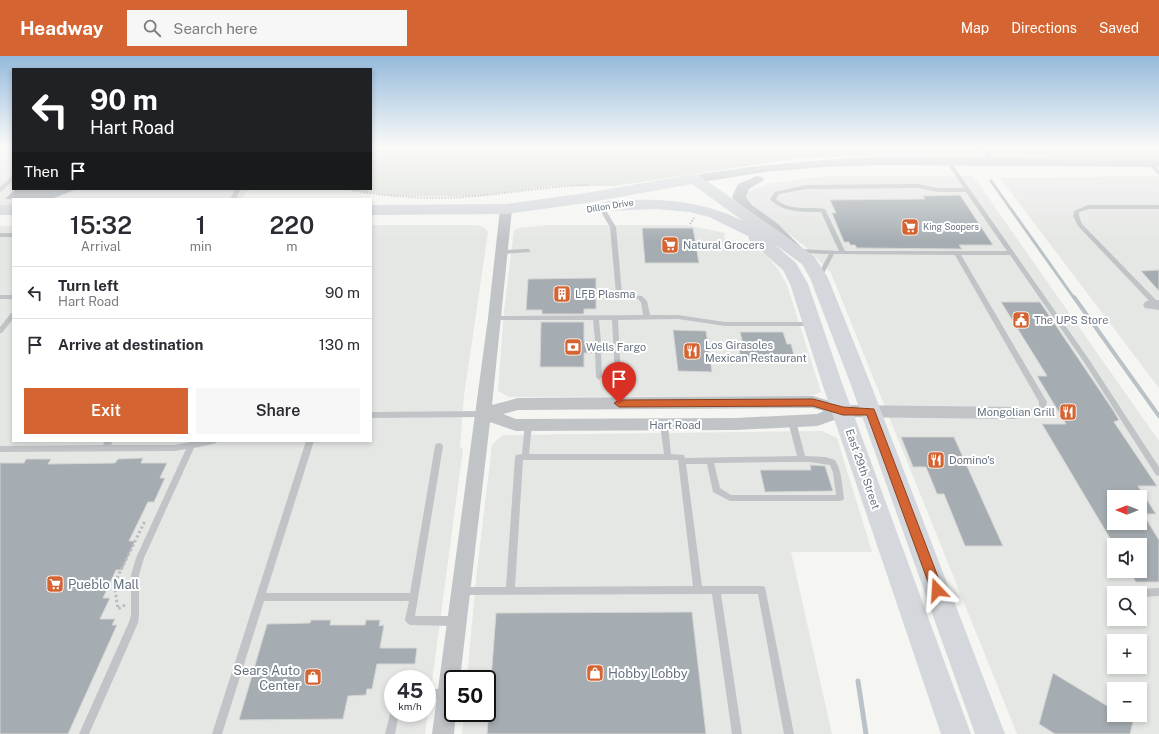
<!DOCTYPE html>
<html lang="en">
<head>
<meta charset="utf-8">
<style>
	:root { --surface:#fff; --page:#f7f7f7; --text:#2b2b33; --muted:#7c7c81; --line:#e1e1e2; --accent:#d46532 }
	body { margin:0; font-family:"Public Sans",sans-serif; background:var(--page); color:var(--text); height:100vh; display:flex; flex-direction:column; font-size:15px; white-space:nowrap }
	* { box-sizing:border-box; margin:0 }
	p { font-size:13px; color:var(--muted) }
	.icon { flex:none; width:22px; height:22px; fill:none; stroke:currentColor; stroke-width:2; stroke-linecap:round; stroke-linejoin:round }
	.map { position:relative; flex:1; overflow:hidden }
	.side { position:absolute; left:12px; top:142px; width:360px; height:244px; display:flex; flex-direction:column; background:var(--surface); border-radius:0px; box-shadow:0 2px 6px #0003 }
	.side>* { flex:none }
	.hud { position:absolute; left:12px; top:12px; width:360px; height:122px; border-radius:0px; box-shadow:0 2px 6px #0003; background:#202124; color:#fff; overflow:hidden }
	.needle { width:26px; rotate:270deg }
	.controls { position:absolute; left:1107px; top:434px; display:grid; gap:8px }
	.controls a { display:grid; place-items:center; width:40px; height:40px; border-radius:0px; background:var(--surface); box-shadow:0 2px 6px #0003; font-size:20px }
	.speed { position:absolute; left:384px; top:614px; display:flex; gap:8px; font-size:20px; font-weight:700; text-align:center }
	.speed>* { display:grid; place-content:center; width:52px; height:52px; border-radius:50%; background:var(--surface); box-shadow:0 2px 6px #0003; line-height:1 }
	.speed small { font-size:10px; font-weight:400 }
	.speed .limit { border:2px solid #111; border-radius:6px; background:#fff; color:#111 }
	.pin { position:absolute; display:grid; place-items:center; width:34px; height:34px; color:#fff; margin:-41px -17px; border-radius:50% 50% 50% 0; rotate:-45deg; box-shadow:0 0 4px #0007 }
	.pin .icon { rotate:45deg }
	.me { position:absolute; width:44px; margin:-22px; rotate:340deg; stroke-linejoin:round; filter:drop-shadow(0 0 3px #0008) }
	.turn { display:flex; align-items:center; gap:14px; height:84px; padding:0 12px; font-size:18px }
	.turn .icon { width:52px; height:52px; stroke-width:2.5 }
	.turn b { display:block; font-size:28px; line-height:34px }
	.then { display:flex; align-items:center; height:38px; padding:0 12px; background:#0003; gap:8px; font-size:15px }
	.eta { display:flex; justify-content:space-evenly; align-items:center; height:68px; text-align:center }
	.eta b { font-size:24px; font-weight:600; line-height:28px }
	.action { display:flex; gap:8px; margin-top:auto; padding:8px 12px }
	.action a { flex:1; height:46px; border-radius:0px; background:var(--accent); color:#fff; font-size:16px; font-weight:600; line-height:46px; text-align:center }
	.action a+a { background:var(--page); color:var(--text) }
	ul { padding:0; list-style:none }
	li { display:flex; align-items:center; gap:12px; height:52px; padding:0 12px; border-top:1px solid var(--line) }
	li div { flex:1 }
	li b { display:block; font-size:15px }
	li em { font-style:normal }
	header { display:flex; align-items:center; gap:24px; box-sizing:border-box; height:56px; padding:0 20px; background:var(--accent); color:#fff }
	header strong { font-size:19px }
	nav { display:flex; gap:22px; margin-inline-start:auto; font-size:14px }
	.search { width:280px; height:36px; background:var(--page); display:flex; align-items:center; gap:10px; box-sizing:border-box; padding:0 14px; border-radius:0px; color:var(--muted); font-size:15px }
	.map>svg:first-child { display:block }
</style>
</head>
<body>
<header>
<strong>Headway</strong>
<div class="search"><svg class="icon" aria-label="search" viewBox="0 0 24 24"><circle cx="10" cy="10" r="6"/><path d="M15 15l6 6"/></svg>Search here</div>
<nav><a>Map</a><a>Directions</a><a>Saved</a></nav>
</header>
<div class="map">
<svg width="1159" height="678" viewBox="0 0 1159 678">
	<rect width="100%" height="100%" fill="#f5f5f2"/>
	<path fill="#e5e7e5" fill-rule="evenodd" d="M 0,92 L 13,92 L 13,133 L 248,133 L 242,143 L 13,143 L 13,150 L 0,150 Z
		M 827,120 L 973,120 L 1159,385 L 1159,678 L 1017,678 L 831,217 L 806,191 L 758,154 L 747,142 L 747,136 L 767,128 ZM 1114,441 L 1140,441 L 1140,467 L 1114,467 ZM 1114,489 L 1140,489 L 1140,515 L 1114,515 ZM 1114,537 L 1140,537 L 1140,563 L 1114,563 ZM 1114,585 L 1140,585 L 1140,611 L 1114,611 ZM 1114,633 L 1140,633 L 1140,659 L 1114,659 Z
		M 1159,120 L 1159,332 L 1000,122 Z
		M 371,169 L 477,169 L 485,172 L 488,176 L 464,340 L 460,391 L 463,393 L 425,678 L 0,678 L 0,170 L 13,170 L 13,385 L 371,385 ZM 393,623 L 427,623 L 427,657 L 393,657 Z
		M 547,169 L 687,169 L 725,177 L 724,182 L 750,189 L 767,200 L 778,213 L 787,229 L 821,336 L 810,340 L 509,341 L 498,335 L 504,255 L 514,174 L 519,172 Z
		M 822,375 L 837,382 L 872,496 L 791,496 L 832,678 L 462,678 L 464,657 L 487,657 L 487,623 L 467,623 L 476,523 L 492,389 L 503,379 Z"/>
	<path fill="#d6dcd3" d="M 371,92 L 1159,92 L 1159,103 L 848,100 L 801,102 L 614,130 L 553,130 L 478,140 L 394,140 L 346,133 L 371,133 Z"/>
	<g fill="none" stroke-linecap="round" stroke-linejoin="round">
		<path stroke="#b9c2c7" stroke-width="3" d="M 984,92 L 988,101
			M 769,99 L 772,92
			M 991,125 L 1074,242"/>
		<path stroke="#b9c2c7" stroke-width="4" d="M 1074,241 L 1159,360"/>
		<path stroke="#b9c2c7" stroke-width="5" d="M 858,625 L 866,678"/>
	</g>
	<path fill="#a6adb2" stroke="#d6d6d4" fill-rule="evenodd" d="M 15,133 L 75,133 L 75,134 L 52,143 L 5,143 Z
		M 960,139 L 993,189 L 959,189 L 962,193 L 857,192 L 855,189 L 850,189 L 849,186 L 844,186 L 832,157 L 836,157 L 830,144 L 925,143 L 923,140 Z
		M 642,172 L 693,172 L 699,207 L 645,207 Z
		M 1159,214 L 1159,235 L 1141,215 Z
		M 596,222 L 596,253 L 584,253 L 584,258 L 542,258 L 542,254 L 526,254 L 528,223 Z
		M 1001,246 L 1040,246 L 1113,354 L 1119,364 L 1114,366 L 1157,430 L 1138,430 L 1156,458 L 1143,458 L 1159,484 L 1159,526 L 1136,526 L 1129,515 L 1140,515 L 1140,489 L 1114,489 L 1042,368 L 1066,368 L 1037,320 L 1047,320 ZM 1114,441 L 1140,441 L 1140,467 L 1114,467 Z
		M 541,266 L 584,266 L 584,285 L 593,285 L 599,288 L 605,285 L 606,297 L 596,294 L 594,297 L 584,297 L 584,311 L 540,311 Z
		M 673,274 L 706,275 L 712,316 L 678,315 Z
		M 740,276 L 783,276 L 787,288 L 791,288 L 795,303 L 741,303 L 738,288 L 743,288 Z
		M 901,381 L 954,381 L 1003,490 L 965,490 L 944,438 L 937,438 L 926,411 L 913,411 Z
		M 143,402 L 141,407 L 167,407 L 160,422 L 165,422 L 154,446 L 148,446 L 129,485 L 135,485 L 122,514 L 116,514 L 103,542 L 110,542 L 100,563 L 115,563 L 112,569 L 117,569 L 68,678 L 0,678 L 0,407 L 24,407 L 26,403 L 51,403 L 48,408 L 115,407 L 118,403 Z
		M 810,409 L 825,410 L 833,435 L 765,436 L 760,414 L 811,414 Z
		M 692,556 L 706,678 L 487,678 L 496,557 Z
		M 311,564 L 331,564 L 330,569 L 365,569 L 366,564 L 380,564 L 379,570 L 384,569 L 380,592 L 417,592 L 415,608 L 377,608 L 372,633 L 367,633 L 366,639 L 348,640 L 343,663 L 239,664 L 267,568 L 310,567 Z
		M 1053,617 L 1114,654 L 1114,659 L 1122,659 L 1133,666 L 1130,678 L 1055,678 L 1039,668 Z"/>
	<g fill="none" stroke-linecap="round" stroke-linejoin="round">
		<path stroke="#babcbe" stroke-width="2" stroke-dasharray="1.5 1.5" stroke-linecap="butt" d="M 346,133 C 385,141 425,143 464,141 C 506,138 547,130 589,129
			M 690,168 L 694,162"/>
		<path stroke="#babcbe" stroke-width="3" stroke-dasharray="2.5 2.5" stroke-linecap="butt" d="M 125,549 L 118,553 L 114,528 L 145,465"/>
		<path fill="#c0c4c7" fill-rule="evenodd" d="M 946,105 L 950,105 L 1088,302 L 1159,411 L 1159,420 L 1156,419 L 1084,306 L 1010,199 L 961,199 L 1047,346 L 1045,354 L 1035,359 L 1016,360 L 1013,359 L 1012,357 L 1013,355 L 1016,354 L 1034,353 L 1039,350 L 1039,346 L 955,199 L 834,198 L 821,223 L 817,223 L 816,222 L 829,198 L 799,197 L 796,195 L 799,193 L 839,195 L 821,156 C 804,156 783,157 770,143 L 775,136 L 806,129 L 918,128 L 938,132 L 964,132 L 946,106 ZM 918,132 L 938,136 L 966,136 L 1007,195 L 845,195 L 825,153 C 808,150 790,156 776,143 L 779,138 L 806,133 Z
			M 1148,105 L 1152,105 L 1159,114 L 1159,119 L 1157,118 L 1148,107 Z
			M 13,119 L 13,124 L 2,135 L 0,136 L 0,131 Z
			M 235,133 L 241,133 L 236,143 L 230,143 Z
			M 601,149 L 604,151 L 616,171 L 622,237 L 624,239 L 642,240 L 647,245 L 650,259 L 678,259 L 725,266 L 812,266 L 815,268 L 812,270 L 725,270 L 678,263 L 618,264 L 621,321 L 618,324 L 615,321 L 612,264 L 599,264 L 601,285 L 598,287 L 595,285 L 593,264 L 493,264 L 492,262 L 495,260 L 643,259 L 641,246 L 638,243 L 622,243 L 620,242 L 616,238 L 610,171 L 598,151 Z
			M 1088,149 L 1159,149 L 1159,153 L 1089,153 L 1079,156 L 1079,160 L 1082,168 L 1159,247 L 1159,253 L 1157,253 L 1078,170 L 1073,160 L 1074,155 Z
			M 0,177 L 13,177 L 13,181 L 0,181 Z
			M 528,193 L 530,194 L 530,196 L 502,198 L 499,196 L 502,194 Z
			M 0,239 L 13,239 L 13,243 L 0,243 Z
			M 11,257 L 13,257 L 13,263 L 2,277 L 0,277 L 0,271 Z
			M 596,295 L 598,295 L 601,297 L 602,321 L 599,324 L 596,321 L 595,297 Z
			M 483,355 L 486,356 L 487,358 L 486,360 L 483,361 L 371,362 L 371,356 Z
			M 792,362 L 795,363 L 796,365 L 805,400 L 825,401 L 835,404 C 842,415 842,429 844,442 L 843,444 L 840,445 L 730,445 L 713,436 L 707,408 L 686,408 L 702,530 L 762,530 L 765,531 L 794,678 L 784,678 L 758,538 L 721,538 L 742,678 L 732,678 L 712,538 L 462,539 L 459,538 L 458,535 L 459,532 L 462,531 L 506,531 L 515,401 L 516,399 L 522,398 L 525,367 L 531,367 L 532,369 L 529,398 L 664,398 L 660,369 L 661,367 L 667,367 L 668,369 L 671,398 L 684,399 L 685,402 L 797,400 L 788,365 L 789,363 ZM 523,404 L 678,404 L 693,530 L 515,531 ZM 787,406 L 809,406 L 830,409 L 833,417 L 836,439 L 731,439 L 720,432 L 714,407 Z
			M 105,385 L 113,385 L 111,389 L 175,389 L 196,385 L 217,385 L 216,387 L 213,388 L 194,392 L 144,502 L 139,519 L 139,559 L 138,567 L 89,678 L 79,678 L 129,566 L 131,559 L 131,519 L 136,502 L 186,393 L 175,395 L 0,396 L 0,390 L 103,389 Z
			M 306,385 L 314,385 L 266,537 L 410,537 L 435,390 L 436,388 L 439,387 L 442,388 L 443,390 L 415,560 L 455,560 L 458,562 L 460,565 L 458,568 L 455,570 L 410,569 L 407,567 L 405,564 L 409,545 L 264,545 L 222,678 L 212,678 Z
			M 1159,532 L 1159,540 L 1140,541 L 1140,537 L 1136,537 L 1137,534 L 1140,533 Z
			M 427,633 L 447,633 L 450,635 L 452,638 L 450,641 L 447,643 L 427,643 Z
			M 393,652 L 393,657 L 399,657 L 395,678 L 385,678 L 391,654 Z"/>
		<path fill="#c0c4c7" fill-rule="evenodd" d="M 506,150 L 512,153 L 492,349 L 518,342 L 813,340 L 843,349 L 1016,351 L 1021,353 L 1024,357 L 1021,361 L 1016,363 L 843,361 L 817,370 L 736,374 L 516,375 L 490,366 L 460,623 L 453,623 L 453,657 L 456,657 L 454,678 L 432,678 L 488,262 L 500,153 ZM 813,352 L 824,355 L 817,358 L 736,362 L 516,363 L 503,358 L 518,354 Z
			M 1150,244 L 1159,244 L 1159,254 L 1145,252 L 1143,249 L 1145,246 Z"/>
		<path fill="#c0c4c7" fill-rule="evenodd" d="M 882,101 L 1159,103 L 1159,111 L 882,109 L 824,111 L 766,116 L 695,127 L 690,126 L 688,123 L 690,120 L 695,119 C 759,109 817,103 882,101 Z
			M 757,120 L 762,121 L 764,124 L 749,133 L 746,141 L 752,149 L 778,168 L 801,191 L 798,194 L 793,196 L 788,194 L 768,174 L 742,155 L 732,141 L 738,128 Z"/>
		<path fill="#d4d8dc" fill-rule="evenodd" d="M 695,118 L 700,120 L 814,200 L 828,222 L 871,329 L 1005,678 L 975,678 L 851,329 L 810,222 L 802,208 L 773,187 L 796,207 L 808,228 L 842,327 L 971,678 L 941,678 L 822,327 L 790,228 L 783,214 L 750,185 L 748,180 L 709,161 L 690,156 L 655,153 L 608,155 L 602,153 L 600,150 L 602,147 L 608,145 C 656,142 699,143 743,165 L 692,128 L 586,147 L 506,158 L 371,159 L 371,149 L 506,148 L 586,137 Z
			M 0,149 L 13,149 L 13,159 L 0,159 Z"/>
	</g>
	<linearGradient id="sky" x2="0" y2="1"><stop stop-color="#95badb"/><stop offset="0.49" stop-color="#fafaf9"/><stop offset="1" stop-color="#fafaf9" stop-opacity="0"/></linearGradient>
	<rect width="1159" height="186" fill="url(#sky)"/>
	<path fill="#d46532" stroke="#8a4220" d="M 813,343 L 843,351 L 874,353 L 943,534 L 941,538 L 937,540 L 933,538 L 931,534 L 867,359 L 843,359 L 813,350 L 619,351 L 614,347 L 619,344 Z"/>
	<defs>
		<symbol id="supermarket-square" viewBox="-11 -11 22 22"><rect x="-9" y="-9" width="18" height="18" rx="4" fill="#d46532" stroke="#fff"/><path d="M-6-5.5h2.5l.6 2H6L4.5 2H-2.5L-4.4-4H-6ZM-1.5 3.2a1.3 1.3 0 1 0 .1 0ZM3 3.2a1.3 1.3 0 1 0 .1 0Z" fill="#fff"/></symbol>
		<symbol id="building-square" viewBox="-11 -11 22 22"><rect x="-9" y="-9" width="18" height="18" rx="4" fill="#d46532" stroke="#fff"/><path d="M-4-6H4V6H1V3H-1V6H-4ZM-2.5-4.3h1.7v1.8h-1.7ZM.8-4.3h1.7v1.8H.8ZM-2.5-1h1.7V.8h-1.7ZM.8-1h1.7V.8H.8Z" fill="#fff"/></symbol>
		<symbol id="civic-square" viewBox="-11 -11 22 22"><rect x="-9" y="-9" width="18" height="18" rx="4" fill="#d46532" stroke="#fff"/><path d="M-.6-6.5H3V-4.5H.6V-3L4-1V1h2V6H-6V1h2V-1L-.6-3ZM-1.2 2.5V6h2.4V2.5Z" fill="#fff"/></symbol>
		<symbol id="bank-square" viewBox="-11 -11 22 22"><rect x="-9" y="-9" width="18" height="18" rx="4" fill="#d46532" stroke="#fff"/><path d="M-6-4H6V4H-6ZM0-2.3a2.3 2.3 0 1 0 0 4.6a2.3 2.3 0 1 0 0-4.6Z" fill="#fff"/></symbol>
		<symbol id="restaurant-square" viewBox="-11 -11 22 22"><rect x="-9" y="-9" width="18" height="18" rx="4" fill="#d46532" stroke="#fff"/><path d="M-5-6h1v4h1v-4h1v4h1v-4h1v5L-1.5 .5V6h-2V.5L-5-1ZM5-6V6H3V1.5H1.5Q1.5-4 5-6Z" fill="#fff"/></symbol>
		<symbol id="shop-square" viewBox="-11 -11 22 22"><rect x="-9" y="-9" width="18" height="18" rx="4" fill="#d46532" stroke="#fff"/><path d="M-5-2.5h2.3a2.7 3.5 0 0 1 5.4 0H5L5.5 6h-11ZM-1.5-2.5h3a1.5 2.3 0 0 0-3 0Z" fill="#fff"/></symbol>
	</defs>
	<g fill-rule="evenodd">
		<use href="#supermarket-square" x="900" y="161" width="20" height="20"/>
		<use href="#supermarket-square" x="660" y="179" width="20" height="20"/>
		<use href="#building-square" x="552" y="228" width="20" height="20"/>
		<use href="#civic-square" x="1011" y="254" width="20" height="20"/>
		<use href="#bank-square" x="563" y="281" width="20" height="20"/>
		<use href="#restaurant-square" x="682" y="285" width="20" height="20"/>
		<use href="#restaurant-square" x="1058" y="346" width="20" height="20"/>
		<use href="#restaurant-square" x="926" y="394" width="20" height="20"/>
		<use href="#supermarket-square" x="45" y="518" width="20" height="20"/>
		<use href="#shop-square" x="585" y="607" width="20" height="20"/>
		<use href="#shop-square" x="303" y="611" width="20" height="20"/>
	</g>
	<g text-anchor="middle" stroke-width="4" stroke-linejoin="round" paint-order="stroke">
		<g font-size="9" fill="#667380" stroke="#fff">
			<text transform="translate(610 150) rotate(-9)" y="3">Dillon Drive</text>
		</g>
		<g font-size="9" fill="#667380" stroke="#fff" text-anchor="start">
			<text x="923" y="174">King Soopers</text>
		</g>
		<g font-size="11" fill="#667380" stroke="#fff" text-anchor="start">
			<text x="683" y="193">Natural Grocers</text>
			<text x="575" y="242">LFB Plasma</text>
			<text x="1034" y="268">The UPS Store</text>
			<text x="705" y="293">Los Girasoles<tspan x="705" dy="13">Mexican Restaurant</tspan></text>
			<text x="586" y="295">Wells Fargo</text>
			<text x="1055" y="360" text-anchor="end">Mongolian Grill</text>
			<text x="949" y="408">Domino's</text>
		</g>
		<g font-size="11" fill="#667380" stroke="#fff">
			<text x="675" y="373">Hart Road</text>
			<text transform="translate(863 413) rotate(71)" y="4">East 29th Street</text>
		</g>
		<g font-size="13" fill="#667380" stroke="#fff" text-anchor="start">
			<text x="68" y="533">Pueblo Mall</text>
			<text x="300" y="619" text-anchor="end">Sears Auto<tspan x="300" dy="15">Center</tspan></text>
			<text x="608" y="622">Hobby Lobby</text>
		</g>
	</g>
</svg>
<div class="controls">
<a><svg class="needle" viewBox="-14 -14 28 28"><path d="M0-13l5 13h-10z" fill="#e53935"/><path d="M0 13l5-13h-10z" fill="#7c7c81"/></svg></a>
<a><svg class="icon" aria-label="sound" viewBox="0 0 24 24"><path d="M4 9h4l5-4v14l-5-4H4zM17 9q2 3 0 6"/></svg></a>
<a><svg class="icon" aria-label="search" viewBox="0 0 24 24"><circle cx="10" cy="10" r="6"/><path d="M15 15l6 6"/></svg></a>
<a>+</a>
<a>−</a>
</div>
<div class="speed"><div>45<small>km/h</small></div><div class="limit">50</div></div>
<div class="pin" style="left:619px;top:347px;background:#d93025"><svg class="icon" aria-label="arrive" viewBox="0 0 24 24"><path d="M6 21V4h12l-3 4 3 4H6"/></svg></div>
<svg class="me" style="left:937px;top:534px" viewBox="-20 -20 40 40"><path d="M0-17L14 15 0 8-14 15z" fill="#d46532" stroke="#fff" stroke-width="4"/></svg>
<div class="hud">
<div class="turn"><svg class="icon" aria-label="left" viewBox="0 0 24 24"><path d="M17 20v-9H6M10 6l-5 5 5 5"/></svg><div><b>90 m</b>Hart Road</div></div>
<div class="then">Then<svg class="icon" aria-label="arrive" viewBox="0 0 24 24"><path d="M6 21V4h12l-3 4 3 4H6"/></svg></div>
</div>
<section class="side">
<div class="eta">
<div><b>15:32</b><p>Arrival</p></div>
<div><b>1</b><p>min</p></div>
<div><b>220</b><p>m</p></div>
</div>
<ul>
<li><svg class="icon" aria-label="left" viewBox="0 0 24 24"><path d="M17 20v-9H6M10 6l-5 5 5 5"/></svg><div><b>Turn left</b><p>Hart Road</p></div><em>90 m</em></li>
<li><svg class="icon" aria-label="arrive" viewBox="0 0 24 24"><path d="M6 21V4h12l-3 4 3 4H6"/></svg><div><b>Arrive at destination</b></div><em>130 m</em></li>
</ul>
<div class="action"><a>Exit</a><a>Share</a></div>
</section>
</div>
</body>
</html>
